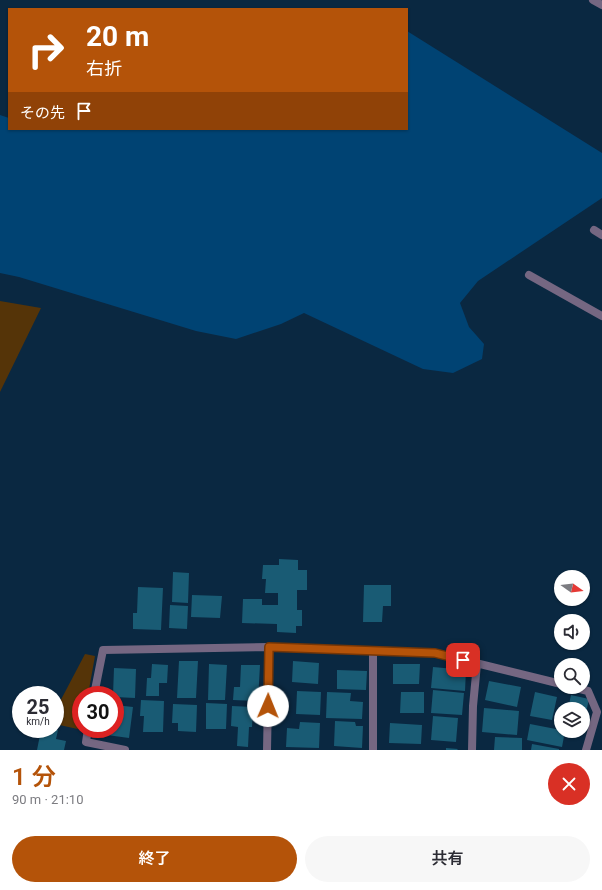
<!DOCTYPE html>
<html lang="ja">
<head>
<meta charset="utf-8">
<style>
	:root { --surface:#fff; --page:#f7f7f7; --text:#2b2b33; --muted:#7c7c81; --accent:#b45309 }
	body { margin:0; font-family:Roboto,"Noto Sans JP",sans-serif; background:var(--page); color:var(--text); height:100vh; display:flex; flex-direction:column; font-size:15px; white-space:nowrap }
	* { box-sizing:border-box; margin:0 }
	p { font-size:13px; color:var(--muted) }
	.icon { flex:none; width:22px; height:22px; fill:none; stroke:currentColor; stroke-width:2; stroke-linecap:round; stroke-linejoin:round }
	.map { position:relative; height:750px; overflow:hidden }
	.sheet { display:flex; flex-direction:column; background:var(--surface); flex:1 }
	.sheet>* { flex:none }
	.top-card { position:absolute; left:8px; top:8px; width:400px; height:122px; border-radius:0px; box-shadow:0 1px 3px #0004; background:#b45309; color:#fff; overflow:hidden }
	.needle { width:26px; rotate:104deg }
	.fabs { position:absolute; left:554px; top:570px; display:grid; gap:8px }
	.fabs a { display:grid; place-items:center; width:36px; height:36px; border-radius:50%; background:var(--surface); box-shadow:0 1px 3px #0004; font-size:20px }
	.speed { position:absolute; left:12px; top:686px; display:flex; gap:8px; font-size:20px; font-weight:700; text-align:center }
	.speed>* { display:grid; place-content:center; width:52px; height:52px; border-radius:50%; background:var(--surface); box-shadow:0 1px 3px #0004; line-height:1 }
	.speed small { font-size:10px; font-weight:400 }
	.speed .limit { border:6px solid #d22; background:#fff; color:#111 }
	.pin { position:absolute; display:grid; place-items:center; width:34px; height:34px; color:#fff; margin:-17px; border-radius:8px; box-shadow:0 2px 6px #0006 }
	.me { position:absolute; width:44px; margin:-22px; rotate:1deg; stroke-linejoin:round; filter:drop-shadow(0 0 3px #0008) }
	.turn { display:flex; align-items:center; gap:14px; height:84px; padding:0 12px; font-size:18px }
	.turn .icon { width:52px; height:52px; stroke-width:2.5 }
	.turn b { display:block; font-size:28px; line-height:34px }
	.then { display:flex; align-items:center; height:38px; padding:0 12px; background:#0003; gap:8px; font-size:15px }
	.round { display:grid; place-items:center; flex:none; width:42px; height:42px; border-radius:21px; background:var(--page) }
	.head { display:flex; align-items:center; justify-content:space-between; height:68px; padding:0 12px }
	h1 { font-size:24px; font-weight:600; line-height:30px; color:var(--accent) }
	.action { display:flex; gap:8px; margin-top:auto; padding:8px 12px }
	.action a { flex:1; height:46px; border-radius:24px; background:var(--accent); color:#fff; font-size:16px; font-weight:600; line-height:46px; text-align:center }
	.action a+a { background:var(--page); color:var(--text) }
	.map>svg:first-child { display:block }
</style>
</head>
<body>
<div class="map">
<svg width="602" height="750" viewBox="0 0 602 750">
	<rect width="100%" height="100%" fill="#0a2841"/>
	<path fill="#553408" d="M 0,301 L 41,308 L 0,392 Z
		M 85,654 L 95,656 L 88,695 L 81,695 L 81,729 L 82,729 L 82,730 L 55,724 L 55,711 Z"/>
	<path fill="#004373" d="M 407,31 L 602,153 L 602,198 L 478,281 L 460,303 L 469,327 L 484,344 L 482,359 L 453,373 L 423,369 L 304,313 L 281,324 L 236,339 L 196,331 L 19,277 L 0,273 L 0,115 L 9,118 L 9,129 L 407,129 Z"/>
	<path fill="#195b74" d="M 279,559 L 298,560 L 298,570 L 307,570 L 307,590 L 297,590 L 297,610 L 302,610 L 302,626 L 296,626 L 296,633 L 277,632 L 277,624 L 242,623 L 243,599 L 262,599 L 262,605 L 278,605 L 278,593 L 265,593 L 266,579 L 262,579 L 263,565 L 279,565 Z
		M 173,572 L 189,573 L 188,603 L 172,602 Z
		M 364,585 L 391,585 L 391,606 L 383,606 L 382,622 L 363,622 Z
		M 138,587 L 163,588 L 161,630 L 133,629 L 133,613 L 137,613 Z
		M 192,595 L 222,596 L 220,618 L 191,617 Z
		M 170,605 L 188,606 L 187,629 L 169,628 Z
		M 179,661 L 198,661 L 196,698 L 177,698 Z
		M 293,661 L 319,663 L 318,684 L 292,682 Z
		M 152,664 L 168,665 L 167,683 L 159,683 L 159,696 L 146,696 L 147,678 L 151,678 Z
		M 209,664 L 227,665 L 225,700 L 208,700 Z
		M 393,664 L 420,664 L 419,684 L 393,684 Z
		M 241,665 L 260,665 L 258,701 L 233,700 L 234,687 L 240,687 Z
		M 433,667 L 466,670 L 465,691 L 431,688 Z
		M 114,668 L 136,669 L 135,698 L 115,697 L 115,695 L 113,695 Z
		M 337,670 L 367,671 L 366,690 L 337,689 Z
		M 489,681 L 521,687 L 517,707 L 485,700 Z
		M 433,690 L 464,693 L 462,715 L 431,713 Z
		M 297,691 L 321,692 L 320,715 L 296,714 Z
		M 327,692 L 351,693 L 350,701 L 363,702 L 362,719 L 326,718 Z
		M 401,692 L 424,692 L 424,713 L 400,713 Z
		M 535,692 L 557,697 L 552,720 L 530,716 Z
		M 571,695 L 589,699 L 584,722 L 583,709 L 568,709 Z
		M 141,700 L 164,701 L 163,732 L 143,732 L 144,716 L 140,716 Z
		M 206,703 L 227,704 L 226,729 L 206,729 Z
		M 173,704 L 197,705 L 196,732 L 178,731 L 178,723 L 172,723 Z
		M 115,705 L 133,707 L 129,738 L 107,735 L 107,729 L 115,729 Z
		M 232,706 L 253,707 L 252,727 L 249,727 L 248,747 L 237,746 L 238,727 L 231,726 Z
		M 484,708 L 519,711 L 517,735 L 482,732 Z
		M 433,716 L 458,718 L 456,742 L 431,740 Z
		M 335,721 L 355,722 L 356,726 L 363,726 L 362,748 L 334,746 Z
		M 300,722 L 320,723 L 319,748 L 286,747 L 287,728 L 299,729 Z
		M 390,723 L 422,725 L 421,744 L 389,743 Z
		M 530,724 L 561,730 L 561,731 L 565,731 L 562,747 L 527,740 Z
		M 46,729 L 58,730 L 56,739 L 66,741 L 64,750 L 37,750 L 40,735 L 44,736 Z
		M 495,737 L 522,738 L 522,750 L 494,750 Z
		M 532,744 L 559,749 L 559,750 L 531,750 Z
		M 446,748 L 458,749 L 457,750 L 446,750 Z"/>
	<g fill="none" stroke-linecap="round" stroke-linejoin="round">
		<path stroke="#756782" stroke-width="8" d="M 593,0 L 602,5"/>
		<path stroke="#756782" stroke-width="8" d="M 594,230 L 602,235
			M 529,275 L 602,316
			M 373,651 L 373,750
			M 572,687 L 588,691 L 597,712 L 586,750
			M 94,695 L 103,650 L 269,647 L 435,653 L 561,684
			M 88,729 L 86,742 L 125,750
			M 267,750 L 269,647
			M 472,750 L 473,706 L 477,664"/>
	</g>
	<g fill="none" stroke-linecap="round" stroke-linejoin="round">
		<defs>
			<path id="route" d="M 268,706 L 269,647 L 435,653 L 463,660"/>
		</defs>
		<use href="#route" stroke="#753606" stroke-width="10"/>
		<use href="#route" stroke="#b45309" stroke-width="7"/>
	</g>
</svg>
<div class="fabs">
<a><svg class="needle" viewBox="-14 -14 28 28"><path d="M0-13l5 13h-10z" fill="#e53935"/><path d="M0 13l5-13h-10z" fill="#7c7c81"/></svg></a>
<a><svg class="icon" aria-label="sound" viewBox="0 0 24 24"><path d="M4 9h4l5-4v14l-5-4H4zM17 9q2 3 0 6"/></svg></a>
<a><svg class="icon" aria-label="search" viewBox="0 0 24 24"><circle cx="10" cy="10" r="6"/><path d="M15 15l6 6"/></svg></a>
<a><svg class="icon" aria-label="layers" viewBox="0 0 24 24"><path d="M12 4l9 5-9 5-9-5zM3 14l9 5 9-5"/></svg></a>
</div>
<div class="speed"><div>25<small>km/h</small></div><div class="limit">30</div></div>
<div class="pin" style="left:463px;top:660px;background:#d93025"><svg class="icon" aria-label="arrive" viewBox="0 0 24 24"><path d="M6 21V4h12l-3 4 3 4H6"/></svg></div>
<svg class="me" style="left:268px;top:706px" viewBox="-20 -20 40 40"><circle r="19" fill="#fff"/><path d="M0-13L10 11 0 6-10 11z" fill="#b45309"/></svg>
<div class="top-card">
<div class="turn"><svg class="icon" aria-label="right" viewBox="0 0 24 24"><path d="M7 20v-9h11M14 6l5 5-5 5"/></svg><div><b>20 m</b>右折</div></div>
<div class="then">その先<svg class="icon" aria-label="arrive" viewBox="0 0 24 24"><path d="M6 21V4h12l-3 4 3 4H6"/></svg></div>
</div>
</div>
<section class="sheet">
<div class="head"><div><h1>1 分</h1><p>90 m · 21:10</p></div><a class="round" style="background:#d93025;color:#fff"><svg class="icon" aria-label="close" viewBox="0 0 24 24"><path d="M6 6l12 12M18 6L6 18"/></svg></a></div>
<div class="action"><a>終了</a><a>共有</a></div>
</section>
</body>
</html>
